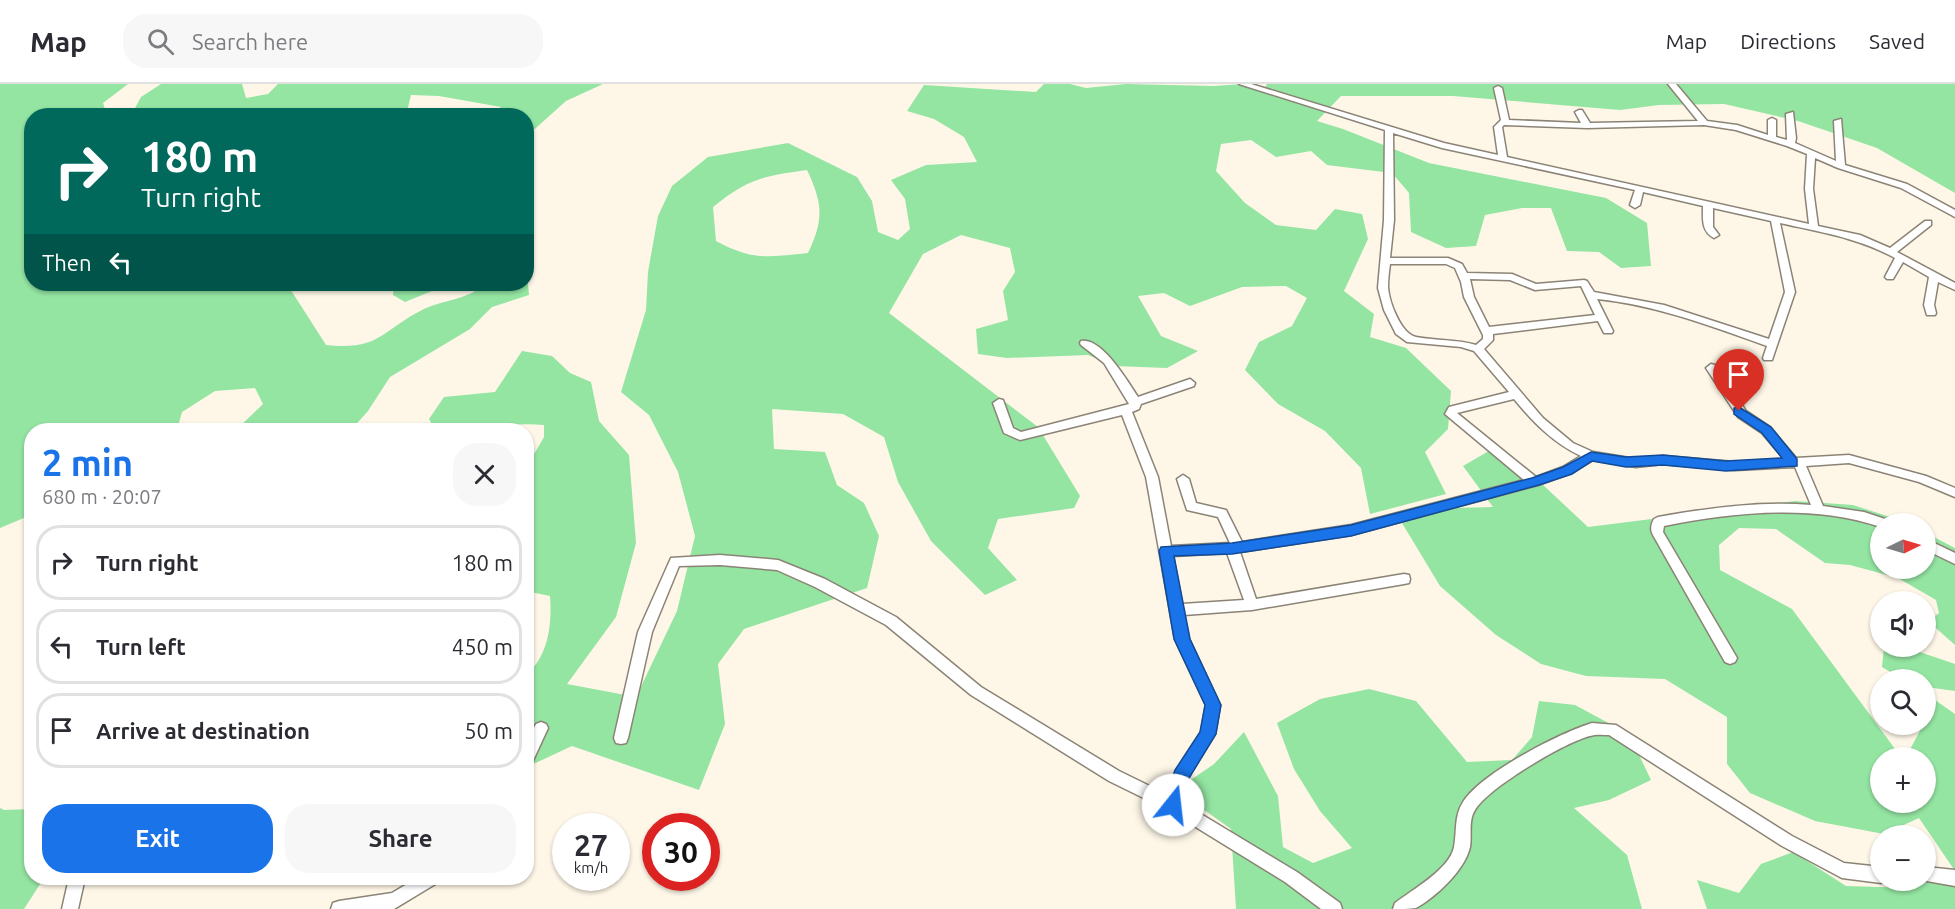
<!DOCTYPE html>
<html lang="en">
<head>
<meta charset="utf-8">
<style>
	:root { --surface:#fff; --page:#f7f7f7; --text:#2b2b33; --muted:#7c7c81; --line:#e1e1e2; --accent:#1a73e8 }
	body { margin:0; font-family:Ubuntu,sans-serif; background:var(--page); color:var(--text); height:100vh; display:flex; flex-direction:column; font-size:22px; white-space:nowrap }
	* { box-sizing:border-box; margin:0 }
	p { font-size:20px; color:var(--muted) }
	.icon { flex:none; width:33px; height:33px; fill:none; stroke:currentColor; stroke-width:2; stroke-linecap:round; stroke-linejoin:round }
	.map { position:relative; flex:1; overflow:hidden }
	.details { position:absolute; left:24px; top:339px; width:510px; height:462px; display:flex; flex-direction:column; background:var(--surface); border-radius:24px; box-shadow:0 2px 4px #0004 }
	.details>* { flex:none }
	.banner { position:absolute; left:24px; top:24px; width:510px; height:183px; border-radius:24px; box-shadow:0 2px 4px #0004; background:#00695c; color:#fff; overflow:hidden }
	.needle { width:39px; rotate:85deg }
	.buttons { position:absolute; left:1870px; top:429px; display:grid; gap:12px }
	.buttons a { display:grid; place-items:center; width:66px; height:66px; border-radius:50%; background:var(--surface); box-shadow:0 2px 4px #0004; font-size:30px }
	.speed { position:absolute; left:552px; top:729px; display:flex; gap:12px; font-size:30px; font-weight:700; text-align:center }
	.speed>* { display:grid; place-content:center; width:78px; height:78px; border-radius:50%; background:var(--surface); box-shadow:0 2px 4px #0004; line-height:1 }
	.speed small { font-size:15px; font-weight:400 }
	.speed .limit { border:9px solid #d22; background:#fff; color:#111 }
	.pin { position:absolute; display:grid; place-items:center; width:51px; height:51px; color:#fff; margin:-62px -26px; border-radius:50% 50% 50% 0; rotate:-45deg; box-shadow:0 0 6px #0007 }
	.pin .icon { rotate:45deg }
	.me { position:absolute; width:66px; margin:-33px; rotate:16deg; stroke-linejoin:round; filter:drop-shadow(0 0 4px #0008) }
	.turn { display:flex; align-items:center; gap:21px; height:126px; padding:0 18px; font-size:27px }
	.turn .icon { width:78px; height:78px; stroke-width:2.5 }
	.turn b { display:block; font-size:42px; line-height:51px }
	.then { display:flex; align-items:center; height:57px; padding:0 18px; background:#0003; gap:12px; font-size:22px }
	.round { display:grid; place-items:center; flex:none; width:63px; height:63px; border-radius:24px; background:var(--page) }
	.headline { display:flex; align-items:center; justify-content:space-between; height:102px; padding:0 18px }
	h1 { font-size:36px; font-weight:700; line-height:45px; color:var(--accent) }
	.cta { display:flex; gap:12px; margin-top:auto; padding:12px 18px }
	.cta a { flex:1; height:69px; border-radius:24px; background:var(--accent); color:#fff; font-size:24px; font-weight:700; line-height:69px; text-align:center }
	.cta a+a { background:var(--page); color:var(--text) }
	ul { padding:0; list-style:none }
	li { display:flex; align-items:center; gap:18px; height:75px; margin:0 12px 9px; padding:0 6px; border:3px solid var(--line); border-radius:24px }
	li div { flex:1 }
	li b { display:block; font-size:22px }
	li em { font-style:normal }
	header { display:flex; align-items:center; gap:36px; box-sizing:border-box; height:84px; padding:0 30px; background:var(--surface); border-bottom:2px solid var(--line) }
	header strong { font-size:28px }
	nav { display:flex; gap:33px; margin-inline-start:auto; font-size:21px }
	.search { width:420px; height:54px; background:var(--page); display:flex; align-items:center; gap:15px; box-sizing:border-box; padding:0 21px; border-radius:24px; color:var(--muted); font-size:22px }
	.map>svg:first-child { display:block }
</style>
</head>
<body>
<header>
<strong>Map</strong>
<div class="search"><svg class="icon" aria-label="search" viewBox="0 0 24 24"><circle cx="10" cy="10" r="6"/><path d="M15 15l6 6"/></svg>Search here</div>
<nav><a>Map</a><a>Directions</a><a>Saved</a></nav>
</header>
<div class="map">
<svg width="1955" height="825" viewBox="0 0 1955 825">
	<rect width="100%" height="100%" fill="#fef7e8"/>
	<path fill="#94e4a2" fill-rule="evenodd" d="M 0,0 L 128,0 L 103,19 L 107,31 L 32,32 L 32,200 L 287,200 L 326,261 C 379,267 381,247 422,226 C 444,215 466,217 485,200 L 526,200 L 527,190 L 529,211 L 492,223 L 470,245 L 390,293 L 368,327 L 351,346 L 236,346 L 263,320 L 255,304 L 215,307 L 182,328 L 177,346 L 32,346 L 31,431 L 0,444 Z
		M 161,0 L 242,0 L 246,14 L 268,10 L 278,0 L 603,0 L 566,17 L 527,52 L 526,32 L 492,31 L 501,23 L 439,12 L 411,11 L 406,32 L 151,32 L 134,26 L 141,13 Z
		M 1044,0 L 1070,0 L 1086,4 L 1126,0 L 1214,2 L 1243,0 L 1263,7 L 1267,0 L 1955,0 L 1955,109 L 1877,64 L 1798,37 L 1724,20 L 1659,21 L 1620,26 L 1453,12 L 1341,12 L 1317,37 L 1343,45 L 1429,79 L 1606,114 L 1647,139 L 1651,182 L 1621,184 L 1599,168 L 1567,167 L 1551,124 L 1522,124 L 1485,131 L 1476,162 L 1446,164 L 1411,148 L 1409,109 L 1392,89 L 1327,81 L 1311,67 L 1276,73 L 1251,56 L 1221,60 L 1216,87 L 1245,119 L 1276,141 L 1316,146 L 1335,125 L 1362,130 L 1368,155 L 1344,207 L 1374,230 L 1370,253 L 1406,264 L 1451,307 L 1448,345 L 1425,368 L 1446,410 L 1370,430 L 1361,384 L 1325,347 L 1278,320 L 1245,286 L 1259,258 L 1292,242 L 1307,214 L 1286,202 L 1242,203 L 1190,222 L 1164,209 L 1138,212 L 1161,252 L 1198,267 L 1167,284 L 1114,282 L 1088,271 L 1007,274 L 978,270 L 976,245 L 1008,236 L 1003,207 L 1015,188 L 1010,164 L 961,151 L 923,170 L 889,229 L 1038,343 L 1080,412 L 1074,424 L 998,435 L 988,464 L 1017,496 L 985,511 L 931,457 L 898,398 L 884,353 L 843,330 L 772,325 L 774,365 L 825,368 L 837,401 L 864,419 L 879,452 L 867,504 L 744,545 L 718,580 L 725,640 L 699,706 L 572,662 L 527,683 L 527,590 C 549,571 552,539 550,512 L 526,507 L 527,377 L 530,377 L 544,353 L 544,341 C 507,338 472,346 435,346 L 429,335 L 444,313 L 495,308 L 522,267 L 552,272 L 570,289 L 591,298 L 599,337 L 629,371 L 636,459 L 616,533 L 567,600 L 636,613 L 677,527 L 695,452 L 678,388 L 649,331 L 621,308 L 646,226 L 648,188 L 658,132 L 672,102 L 708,73 L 788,59 L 857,93 L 872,117 L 878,148 L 898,156 L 910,145 L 905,115 L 891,96 L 926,81 L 977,78 L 964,53 L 934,35 L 907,27 L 924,1 L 1036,8 ZM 807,86 C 823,120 824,135 808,169 C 768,173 753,177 716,157 L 713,123 C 748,95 763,92 807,86 Z
		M 394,200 L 449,200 L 405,218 L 393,211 Z
		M 1494,364 L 1542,400 L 1588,443 L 1795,417 L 1853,421 L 1909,439 L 1881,440 L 1881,484 L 1926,484 L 1926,449 L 1955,464 L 1955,561 L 1928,537 L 1939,529 L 1936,516 L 1898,494 L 1850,481 L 1825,479 L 1776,445 L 1739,444 L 1719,461 L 1720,486 L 1792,525 L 1901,673 L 1881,674 L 1881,718 L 1926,718 L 1926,674 L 1906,673 L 1923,641 L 1926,640 L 1926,634 L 1935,616 L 1955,630 L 1955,787 L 1919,734 L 1884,750 L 1815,737 L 1750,709 L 1727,680 L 1727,633 L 1665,595 L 1586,592 L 1541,580 L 1496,551 L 1440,502 L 1402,439 L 1453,424 L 1493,423 L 1463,382 Z
		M 1884,563 L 1905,563 L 1955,580 L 1955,607 L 1926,603 L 1926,596 L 1902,595 L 1882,583 Z
		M 1369,605 L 1416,617 L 1467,678 L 1512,676 L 1532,653 L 1539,617 L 1575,621 L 1629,650 L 1651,696 L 1609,716 L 1574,724 L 1627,771 L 1642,825 L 1236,825 L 1231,745 L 1176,706 L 1214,680 L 1244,648 L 1278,712 L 1283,763 L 1313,779 L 1352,764 L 1320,727 L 1294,685 L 1277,639 L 1320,615 Z
		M 0,724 L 4,726 L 31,725 L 32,794 L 44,794 L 24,825 L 0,825 Z
		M 1793,768 L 1846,802 L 1911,804 L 1955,788 L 1955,825 L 1707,825 L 1697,796 L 1739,809 L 1761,780 Z"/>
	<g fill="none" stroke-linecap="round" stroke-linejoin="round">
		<defs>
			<path id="minor" d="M 1239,0 L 1251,0 L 1444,59 L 1498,71 L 1494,43 L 1501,36 L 1494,4 L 1498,2 L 1502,4 L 1509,36 L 1581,39 L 1575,28 L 1579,26 L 1582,26 L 1590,39 L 1698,37 L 1668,0 L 1676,0 L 1707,37 L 1737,41 L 1768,51 L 1768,36 L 1772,34 L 1776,36 L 1776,53 L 1787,56 L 1786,30 L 1793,28 L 1796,54 L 1795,59 L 1836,77 L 1834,37 L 1841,35 L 1845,81 L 1907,100 L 1955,126 L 1955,133 L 1901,104 L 1838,84 L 1815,74 L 1813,105 L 1818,142 L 1860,151 L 1890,164 L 1925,137 L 1931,137 L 1931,141 L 1897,168 L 1955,199 L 1955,206 L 1938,198 L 1934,221 L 1936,229 L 1935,231 L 1927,231 L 1924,221 L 1929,193 L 1903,178 L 1893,195 L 1887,195 L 1885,193 L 1895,174 C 1859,154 1820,148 1780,139 L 1795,208 L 1772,276 L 1764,276 L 1763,274 L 1767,262 C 1711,242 1656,221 1597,215 L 1613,247 L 1612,249 L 1604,249 L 1598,237 L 1493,250 L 1493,256 L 1484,265 L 1543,334 L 1573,359 L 1593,368 L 1636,375 L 1663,372 L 1735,378 L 1784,375 L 1762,349 L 1738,333 L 1706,284 L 1711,280 L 1715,281 L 1746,327 L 1770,343 L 1796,374 L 1849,371 L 1926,392 L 1955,404 L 1955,413 L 1919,398 L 1849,379 L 1806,382 L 1823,422 L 1864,428 L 1891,437 L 1893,440 L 1881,440 L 1881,443 C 1812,420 1734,428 1664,442 L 1663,448 L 1737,574 L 1735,578 L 1730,580 L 1725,578 L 1653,451 C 1650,446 1651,440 1654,435 L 1658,433 C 1708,424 1760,417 1811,421 L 1795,383 L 1735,386 L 1663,380 L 1636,383 L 1593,376 L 1571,389 L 1538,401 L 1351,451 L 1240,468 L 1256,515 L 1404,490 L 1409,491 L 1410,495 L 1409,499 L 1404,500 L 1252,526 L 1184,531 L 1189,555 L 1220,621 L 1215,650 L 1188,694 L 1181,718 L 1297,788 L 1340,819 L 1342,825 L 1321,825 L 1285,798 L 1168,726 L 1109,697 L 971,611 L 886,541 L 815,503 L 777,486 L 720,481 L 679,482 L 652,548 L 628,654 L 626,659 L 621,660 L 616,659 L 614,654 L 638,548 L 671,474 L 720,471 L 778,476 L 825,495 L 896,533 L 981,603 L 1119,687 L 1168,711 L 1176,687 L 1201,648 L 1206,621 L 1175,555 L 1146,393 L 1122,331 L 1020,356 L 1004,349 L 993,319 L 999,315 L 1003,316 L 1013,344 L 1021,348 L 1129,320 L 1104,279 L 1081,261 L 1080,259 L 1081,257 C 1102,253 1128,298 1138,313 L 1190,295 L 1195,299 L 1194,302 L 1141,320 L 1139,325 L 1132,328 L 1158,393 L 1171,462 L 1230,459 L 1218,433 L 1187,426 L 1177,395 L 1183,391 L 1189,395 L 1196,419 L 1226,426 L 1242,458 L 1351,441 L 1524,396 L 1445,330 L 1449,323 L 1509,308 L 1474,267 L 1461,263 L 1407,258 L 1396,250 L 1384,226 L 1378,204 L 1384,136 L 1385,46 ZM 1504,41 L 1587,44 L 1704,41 L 1736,46 L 1787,62 L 1807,70 L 1805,105 L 1809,140 L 1507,73 L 1502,43 ZM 1393,49 L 1442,64 L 1635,106 L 1630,121 L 1635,124 L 1640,121 L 1643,108 L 1703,122 C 1703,135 1701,147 1714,154 L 1719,151 L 1713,143 L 1713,124 L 1771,137 L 1785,208 L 1769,255 L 1664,221 L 1594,208 L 1587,197 L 1584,196 L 1536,200 L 1512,190 L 1467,189 L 1462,180 L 1448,174 L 1390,174 L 1394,136 ZM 1390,180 L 1446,180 L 1455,184 L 1461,198 L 1464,213 L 1483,251 L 1483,255 L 1476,261 C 1456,255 1437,257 1416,253 C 1401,250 1389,218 1388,203 C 1388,196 1389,187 1390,180 ZM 1470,195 L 1510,196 L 1535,206 L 1581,202 L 1595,231 L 1489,243 L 1474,213 ZM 1514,315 C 1533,338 1553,359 1581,372 L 1563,383 L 1536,393 L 1457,329 ZM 1227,469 L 1244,516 L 1182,520 L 1173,472 Z
				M 1926,455 L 1955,469 L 1955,480 L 1926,466 Z
				M 541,638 L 546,640 L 548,644 L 531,681 L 526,682 L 526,659 L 536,640 Z
				M 1592,639 L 1616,641 L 1792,752 L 1844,779 L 1881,783 L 1881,796 L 1886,796 L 1881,799 L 1842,794 L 1782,762 L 1609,651 C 1603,651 1596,650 1590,652 C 1565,658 1488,704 1475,726 C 1468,737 1472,751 1470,763 C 1465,786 1436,813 1416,824 C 1410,825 1400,825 1393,825 L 1395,819 C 1412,806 1450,785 1454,763 C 1457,747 1454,732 1463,718 C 1481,689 1560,649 1592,639 Z
				M 1926,783 L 1955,786 L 1955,802 L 1921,796 L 1926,796 Z
				M 69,794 L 85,794 L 78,825 L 62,825 Z
				M 417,794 L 439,794 L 437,799 L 394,825 L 331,825 L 333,819 L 339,817 L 392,809 Z"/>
		</defs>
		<use href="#minor" stroke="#8b8476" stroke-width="3"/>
		<use href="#minor" fill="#fff" fill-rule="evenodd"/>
	</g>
	<path fill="#1a73e8" stroke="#114b97" stroke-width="1.5" d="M 1739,323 L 1771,343 L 1797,375 L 1797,382 L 1726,387 L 1663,381 L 1626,383 L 1592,377 L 1572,390 L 1539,401 L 1351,452 L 1232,470 L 1174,472 L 1190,555 L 1221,621 L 1216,650 L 1189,694 L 1179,727 L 1173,729 L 1167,727 L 1164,721 L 1175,686 L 1200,648 L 1205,621 L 1174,555 L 1159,467 L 1161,463 L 1232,459 L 1351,441 L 1532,394 L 1563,383 L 1591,368 L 1626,373 L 1663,371 L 1726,377 L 1782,374 L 1762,349 L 1734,330 L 1734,324 Z"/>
</svg>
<div class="buttons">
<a><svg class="needle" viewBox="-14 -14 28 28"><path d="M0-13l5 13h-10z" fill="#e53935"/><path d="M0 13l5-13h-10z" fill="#7c7c81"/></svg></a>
<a><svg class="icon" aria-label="sound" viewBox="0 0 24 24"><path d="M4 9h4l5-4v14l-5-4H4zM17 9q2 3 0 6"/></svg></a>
<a><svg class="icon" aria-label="search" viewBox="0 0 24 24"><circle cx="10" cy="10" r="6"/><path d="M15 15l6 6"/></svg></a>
<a>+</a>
<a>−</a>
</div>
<div class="speed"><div>27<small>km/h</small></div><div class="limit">30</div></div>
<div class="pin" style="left:1739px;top:327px;background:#d93025"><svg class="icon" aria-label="arrive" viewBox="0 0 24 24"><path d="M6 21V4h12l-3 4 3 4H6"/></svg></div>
<svg class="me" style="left:1173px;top:721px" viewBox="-20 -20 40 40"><circle r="19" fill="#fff"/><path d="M0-13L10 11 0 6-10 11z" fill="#1a73e8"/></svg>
<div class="banner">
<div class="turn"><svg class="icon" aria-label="right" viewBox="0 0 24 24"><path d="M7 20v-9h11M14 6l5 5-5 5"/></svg><div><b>180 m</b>Turn right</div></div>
<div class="then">Then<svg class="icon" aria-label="left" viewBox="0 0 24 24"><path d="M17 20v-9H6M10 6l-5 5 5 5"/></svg></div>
</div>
<section class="details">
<div class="headline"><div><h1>2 min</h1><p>680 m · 20:07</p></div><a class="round"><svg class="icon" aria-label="close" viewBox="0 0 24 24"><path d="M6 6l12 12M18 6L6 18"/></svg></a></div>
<ul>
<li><svg class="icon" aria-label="right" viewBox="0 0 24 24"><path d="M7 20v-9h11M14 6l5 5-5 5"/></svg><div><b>Turn right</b></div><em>180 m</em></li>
<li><svg class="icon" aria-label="left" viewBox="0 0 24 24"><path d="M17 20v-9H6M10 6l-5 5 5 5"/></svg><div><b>Turn left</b></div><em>450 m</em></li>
<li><svg class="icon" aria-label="arrive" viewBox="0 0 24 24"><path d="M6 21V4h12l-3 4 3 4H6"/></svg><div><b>Arrive at destination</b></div><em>50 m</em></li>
</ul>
<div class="cta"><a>Exit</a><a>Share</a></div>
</section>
</div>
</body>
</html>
